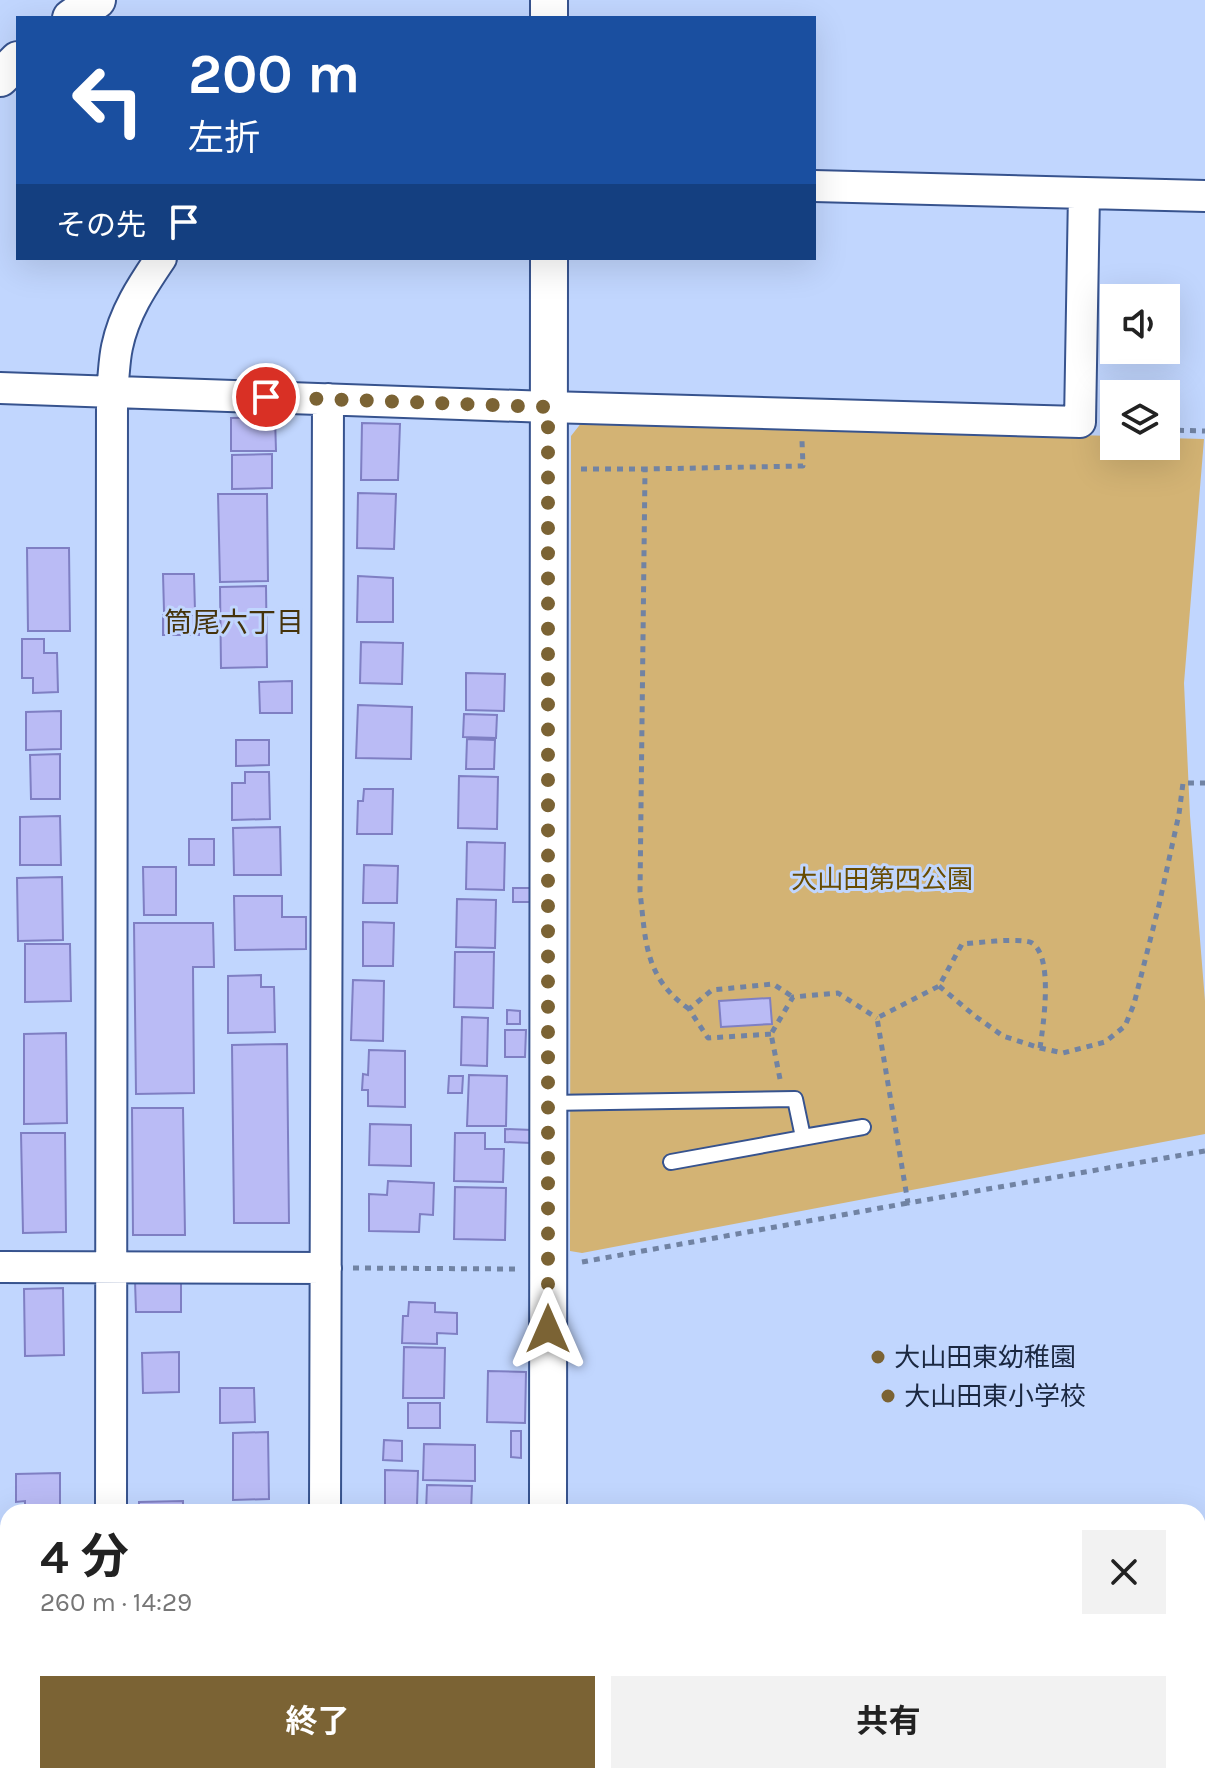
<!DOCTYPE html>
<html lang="ja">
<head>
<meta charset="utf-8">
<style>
	:root { --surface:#fff; --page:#f2f2f2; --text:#222; --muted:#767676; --accent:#7b6334 }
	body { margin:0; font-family:Karla,"Noto Sans JP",sans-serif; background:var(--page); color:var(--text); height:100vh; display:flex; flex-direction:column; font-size:30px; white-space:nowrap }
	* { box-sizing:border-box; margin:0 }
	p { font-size:26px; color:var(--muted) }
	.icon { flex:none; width:44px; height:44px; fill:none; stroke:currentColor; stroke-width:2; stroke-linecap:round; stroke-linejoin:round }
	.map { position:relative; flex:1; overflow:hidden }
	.drawer { position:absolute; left:0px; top:1504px; width:1206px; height:280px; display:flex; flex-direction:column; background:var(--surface); border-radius:24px 24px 0 0; box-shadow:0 8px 32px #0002 }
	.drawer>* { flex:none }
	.banner { position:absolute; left:16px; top:16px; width:800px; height:244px; border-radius:0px; box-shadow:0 8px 32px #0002; background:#1a4fa0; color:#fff; overflow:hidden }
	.fabs { position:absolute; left:1100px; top:284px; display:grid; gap:16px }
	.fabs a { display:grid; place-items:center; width:80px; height:80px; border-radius:0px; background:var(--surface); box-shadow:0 8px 32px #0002; font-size:40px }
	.pin { position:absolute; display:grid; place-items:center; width:68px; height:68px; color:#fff; margin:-34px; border:4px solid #fff; border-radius:50%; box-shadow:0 2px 8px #0007 }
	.me { position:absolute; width:88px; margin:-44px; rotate:0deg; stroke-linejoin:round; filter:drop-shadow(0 0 6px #0008) }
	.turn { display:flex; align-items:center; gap:28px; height:168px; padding:0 40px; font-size:36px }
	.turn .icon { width:104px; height:104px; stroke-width:2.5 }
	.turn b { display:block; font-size:56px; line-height:68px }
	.then { display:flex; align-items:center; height:76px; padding:0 40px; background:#0003; gap:16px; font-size:30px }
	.round { display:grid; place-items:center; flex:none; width:84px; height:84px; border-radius:0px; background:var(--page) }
	.headline { display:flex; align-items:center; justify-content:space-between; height:136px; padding:0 40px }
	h1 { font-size:48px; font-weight:700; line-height:60px }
	.button { display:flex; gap:16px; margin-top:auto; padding:16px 40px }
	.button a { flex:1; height:92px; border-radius:0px; background:var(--accent); color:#fff; font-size:32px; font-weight:700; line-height:92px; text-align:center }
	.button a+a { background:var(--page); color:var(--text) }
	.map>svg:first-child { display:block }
</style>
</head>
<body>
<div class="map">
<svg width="1205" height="1784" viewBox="0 0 1205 1784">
	<rect width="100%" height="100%" fill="#c1d6fe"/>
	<path fill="#d3b374" d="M 582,422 L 1114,436 L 1114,446 L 1166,446 L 1166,438 L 1204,439 L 1184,683 L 1190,816 L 1205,1001 L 1205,1134 L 582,1253 L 570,1251 L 571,436 Z"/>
	<path fill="#74b571" d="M 1205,1640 L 1205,1708 L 1198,1709 L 1198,1641 Z"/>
	<path fill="#babbf5" stroke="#7f7fc3" stroke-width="2" d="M 275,417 L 276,451 L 231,451 L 231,418 Z
		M 362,423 L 400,424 L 398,480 L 361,480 Z
		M 272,454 L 272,488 L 232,489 L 232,455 Z
		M 358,493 L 396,494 L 394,549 L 357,548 Z
		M 218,494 L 267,494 L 268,581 L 220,582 Z
		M 27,548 L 69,548 L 70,631 L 28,631 Z
		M 163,574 L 194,574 L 195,611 L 164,611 Z
		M 358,576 L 393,578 L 393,622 L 357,622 Z
		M 266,586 L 267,667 L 221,668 L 220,587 Z
		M 163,615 L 199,615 L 199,635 L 163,635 Z
		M 22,639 L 44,639 L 44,653 L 57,653 L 58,692 L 33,693 L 33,678 L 22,678 Z
		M 361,642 L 403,643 L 402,684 L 360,683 Z
		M 466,673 L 505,674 L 504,711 L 466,710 Z
		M 292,681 L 292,713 L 260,713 L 259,682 Z
		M 358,705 L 412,707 L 411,759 L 356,758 Z
		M 61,711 L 61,749 L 26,750 L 26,712 Z
		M 464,714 L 497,715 L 496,738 L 463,737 Z
		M 467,739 L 495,740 L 494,769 L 466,769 Z
		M 236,740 L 269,740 L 269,765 L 236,766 Z
		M 60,754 L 60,799 L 31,799 L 30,755 Z
		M 245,772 L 269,772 L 270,819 L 232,820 L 232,783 L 245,783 Z
		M 459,776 L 498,777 L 497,829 L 458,828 Z
		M 364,789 L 393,789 L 392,834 L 357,834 L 358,801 L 363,801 Z
		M 60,816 L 61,865 L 20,865 L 20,817 Z
		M 280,827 L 281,875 L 234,875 L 233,828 Z
		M 189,839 L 214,839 L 214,865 L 189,865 Z
		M 467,842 L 505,843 L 504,890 L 466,889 Z
		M 364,865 L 398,866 L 397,903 L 363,903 Z
		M 143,867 L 176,867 L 176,915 L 144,915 Z
		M 62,877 L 63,940 L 18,941 L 17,878 Z
		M 513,888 L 534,888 L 533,902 L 513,902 Z
		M 234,896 L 282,896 L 282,917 L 306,917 L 306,949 L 235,950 Z
		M 457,899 L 496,900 L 495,948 L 456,947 Z
		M 363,922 L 394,923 L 393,966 L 363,966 Z
		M 134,923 L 213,923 L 214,967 L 193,967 L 194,1093 L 136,1094 Z
		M 25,944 L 70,944 L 71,1001 L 25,1002 Z
		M 455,952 L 494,952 L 493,1008 L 454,1007 Z
		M 261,975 L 261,987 L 274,987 L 275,1032 L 228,1033 L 228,976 Z
		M 353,980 L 384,981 L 383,1041 L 351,1040 Z
		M 770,998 L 772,1024 L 721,1027 L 719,1001 Z
		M 507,1010 L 520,1011 L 520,1024 L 507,1024 Z
		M 462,1017 L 488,1018 L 487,1066 L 461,1065 Z
		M 505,1030 L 526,1030 L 525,1057 L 505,1057 Z
		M 66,1033 L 67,1123 L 24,1124 L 24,1034 Z
		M 287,1044 L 289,1223 L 234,1223 L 232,1045 Z
		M 369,1050 L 405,1051 L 405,1107 L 368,1106 L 368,1090 L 362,1090 L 363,1074 L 368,1075 Z
		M 469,1075 L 507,1076 L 506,1126 L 467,1126 Z
		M 449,1076 L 463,1076 L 462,1093 L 448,1093 Z
		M 132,1108 L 183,1108 L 185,1235 L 133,1235 Z
		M 370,1124 L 411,1125 L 411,1166 L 369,1165 Z
		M 505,1129 L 532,1130 L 531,1143 L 505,1142 Z
		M 21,1133 L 65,1133 L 66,1232 L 23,1233 Z
		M 455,1133 L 485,1133 L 485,1149 L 504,1149 L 503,1182 L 454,1181 Z
		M 388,1181 L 434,1183 L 433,1215 L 420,1214 L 419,1232 L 369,1231 L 369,1194 L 387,1195 Z
		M 455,1187 L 506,1188 L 505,1240 L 454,1239 Z
		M 135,1281 L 181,1281 L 181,1312 L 136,1312 Z
		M 63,1288 L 64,1355 L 25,1356 L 24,1289 Z
		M 409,1302 L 435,1303 L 435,1312 L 457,1313 L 457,1334 L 437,1333 L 437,1344 L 402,1343 L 403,1316 L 408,1316 Z
		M 404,1347 L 445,1348 L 444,1398 L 403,1398 Z
		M 179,1352 L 179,1392 L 143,1393 L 142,1353 Z
		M 488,1371 L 526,1372 L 525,1423 L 487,1422 Z
		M 220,1388 L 254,1388 L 255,1422 L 220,1423 Z
		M 408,1403 L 440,1403 L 440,1428 L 408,1428 Z
		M 511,1431 L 521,1431 L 521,1458 L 511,1457 Z
		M 268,1432 L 269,1499 L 233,1500 L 233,1433 Z
		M 384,1440 L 402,1441 L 402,1461 L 383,1460 Z
		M 424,1444 L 475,1445 L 475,1481 L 423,1480 Z
		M 385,1470 L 418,1471 L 417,1506 L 385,1506 Z
		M 60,1473 L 60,1512 L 25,1512 L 25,1501 L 16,1502 L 16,1474 Z
		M 427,1485 L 472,1486 L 471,1512 L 426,1512 Z
		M 183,1501 L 183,1512 L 139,1512 L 139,1502 Z
		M 137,1776 L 177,1776 L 177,1784 L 138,1784 Z
		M 226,1776 L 272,1776 L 272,1784 L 226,1784 Z
		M 436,1776 L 481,1776 L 481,1784 L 437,1784 Z"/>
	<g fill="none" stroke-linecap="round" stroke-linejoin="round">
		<defs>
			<path id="service" d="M 548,1103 L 795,1099 L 803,1137 L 863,1127 L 671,1162"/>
			<path id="minor" d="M 814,186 L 1205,196
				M 0,388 L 548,407 L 1080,422 L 1084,193
				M 0,1267 L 326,1268
				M 111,1512 L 112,390 C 114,376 114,361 117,347 C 124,313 142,286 161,258
				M 325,1512 L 328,399
				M 1198,1749 L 1205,1748
				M 110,1784 L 110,1776
				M 325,1784 L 325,1776
				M 1009,1784 L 1053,1776"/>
			<path id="tertiary" d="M 549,0 L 549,18
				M 71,18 L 97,0
				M 0,78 L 18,60
				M 548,1512 L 549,258
				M 548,1784 L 548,1776"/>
		</defs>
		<use href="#service" stroke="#37538e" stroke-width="18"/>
		<use href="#minor" stroke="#37538e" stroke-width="34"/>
		<use href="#tertiary" stroke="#37538e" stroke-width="40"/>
		<path stroke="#7183a3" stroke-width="5" stroke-dasharray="6 6" stroke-linecap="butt" d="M 1166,430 L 1205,431
			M 581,469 L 645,469
			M 939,986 L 975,1016 L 1003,1036 L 1040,1048 L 1063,1053 L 1105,1042 L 1125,1026 L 1134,1004 L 1159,905 L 1179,814 L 1183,783 L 1205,783
			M 689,1009 C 644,977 646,942 640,892 L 645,469 L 803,466 L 802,441
			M 771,1034 L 708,1038 L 689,1009 L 712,990 L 773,984 L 793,997
			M 1040,1048 C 1043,1026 1054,957 1032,943 C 1022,937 976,943 962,944 L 939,986 L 877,1018 L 908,1203 L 1205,1151
			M 780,1079 L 771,1034 L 793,997 L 838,993 L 877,1018
			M 582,1262 L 908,1203
			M 353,1268 L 515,1269"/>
		<use href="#service" stroke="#fff" stroke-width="14"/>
		<use href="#minor" stroke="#fff" stroke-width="30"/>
		<use href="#tertiary" stroke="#fff" stroke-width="36"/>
	</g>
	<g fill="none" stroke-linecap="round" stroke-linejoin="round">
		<path stroke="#7b6334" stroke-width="14" stroke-dasharray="0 25.2" d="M 266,397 L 548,407 L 548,1329"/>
	</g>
	<g fill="#7b6334" stroke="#c1d6fe" stroke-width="3">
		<circle cx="878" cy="1357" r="8"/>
		<circle cx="888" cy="1396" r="8"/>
	</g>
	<g text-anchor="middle" stroke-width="6" stroke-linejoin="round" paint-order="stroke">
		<g font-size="26" fill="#674b01" stroke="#c1d6fe">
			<text x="882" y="888">大山田第四公園</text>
		</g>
		<g font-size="26" fill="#1b2841" stroke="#c1d6fe" text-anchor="start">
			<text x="894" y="1366">大山田東幼稚園</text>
			<text x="904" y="1405">大山田東小学校</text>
		</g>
		<g font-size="28" fill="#45330b" stroke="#c1d6fe">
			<text x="234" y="632">筒尾六丁目</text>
		</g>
	</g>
</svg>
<div class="fabs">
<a><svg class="icon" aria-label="sound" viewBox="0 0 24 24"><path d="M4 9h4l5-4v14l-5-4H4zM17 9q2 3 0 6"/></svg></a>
<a><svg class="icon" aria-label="layers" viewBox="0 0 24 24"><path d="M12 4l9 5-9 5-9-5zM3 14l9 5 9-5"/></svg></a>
</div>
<div class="pin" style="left:266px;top:397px;background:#d93025"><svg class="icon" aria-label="arrive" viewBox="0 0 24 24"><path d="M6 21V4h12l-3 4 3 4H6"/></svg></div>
<svg class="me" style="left:548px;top:1329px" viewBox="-20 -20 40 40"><path d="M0-17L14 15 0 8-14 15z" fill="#7b6334" stroke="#fff" stroke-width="4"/></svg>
<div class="banner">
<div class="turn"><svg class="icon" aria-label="left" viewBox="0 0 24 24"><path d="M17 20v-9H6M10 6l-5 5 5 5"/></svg><div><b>200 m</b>左折</div></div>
<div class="then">その先<svg class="icon" aria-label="arrive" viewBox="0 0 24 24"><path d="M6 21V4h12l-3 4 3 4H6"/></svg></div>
</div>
<section class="drawer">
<div class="headline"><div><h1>4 分</h1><p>260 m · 14:29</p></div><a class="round"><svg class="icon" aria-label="close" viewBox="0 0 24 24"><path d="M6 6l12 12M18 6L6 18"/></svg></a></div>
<div class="button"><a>終了</a><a>共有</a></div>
</section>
</div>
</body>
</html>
